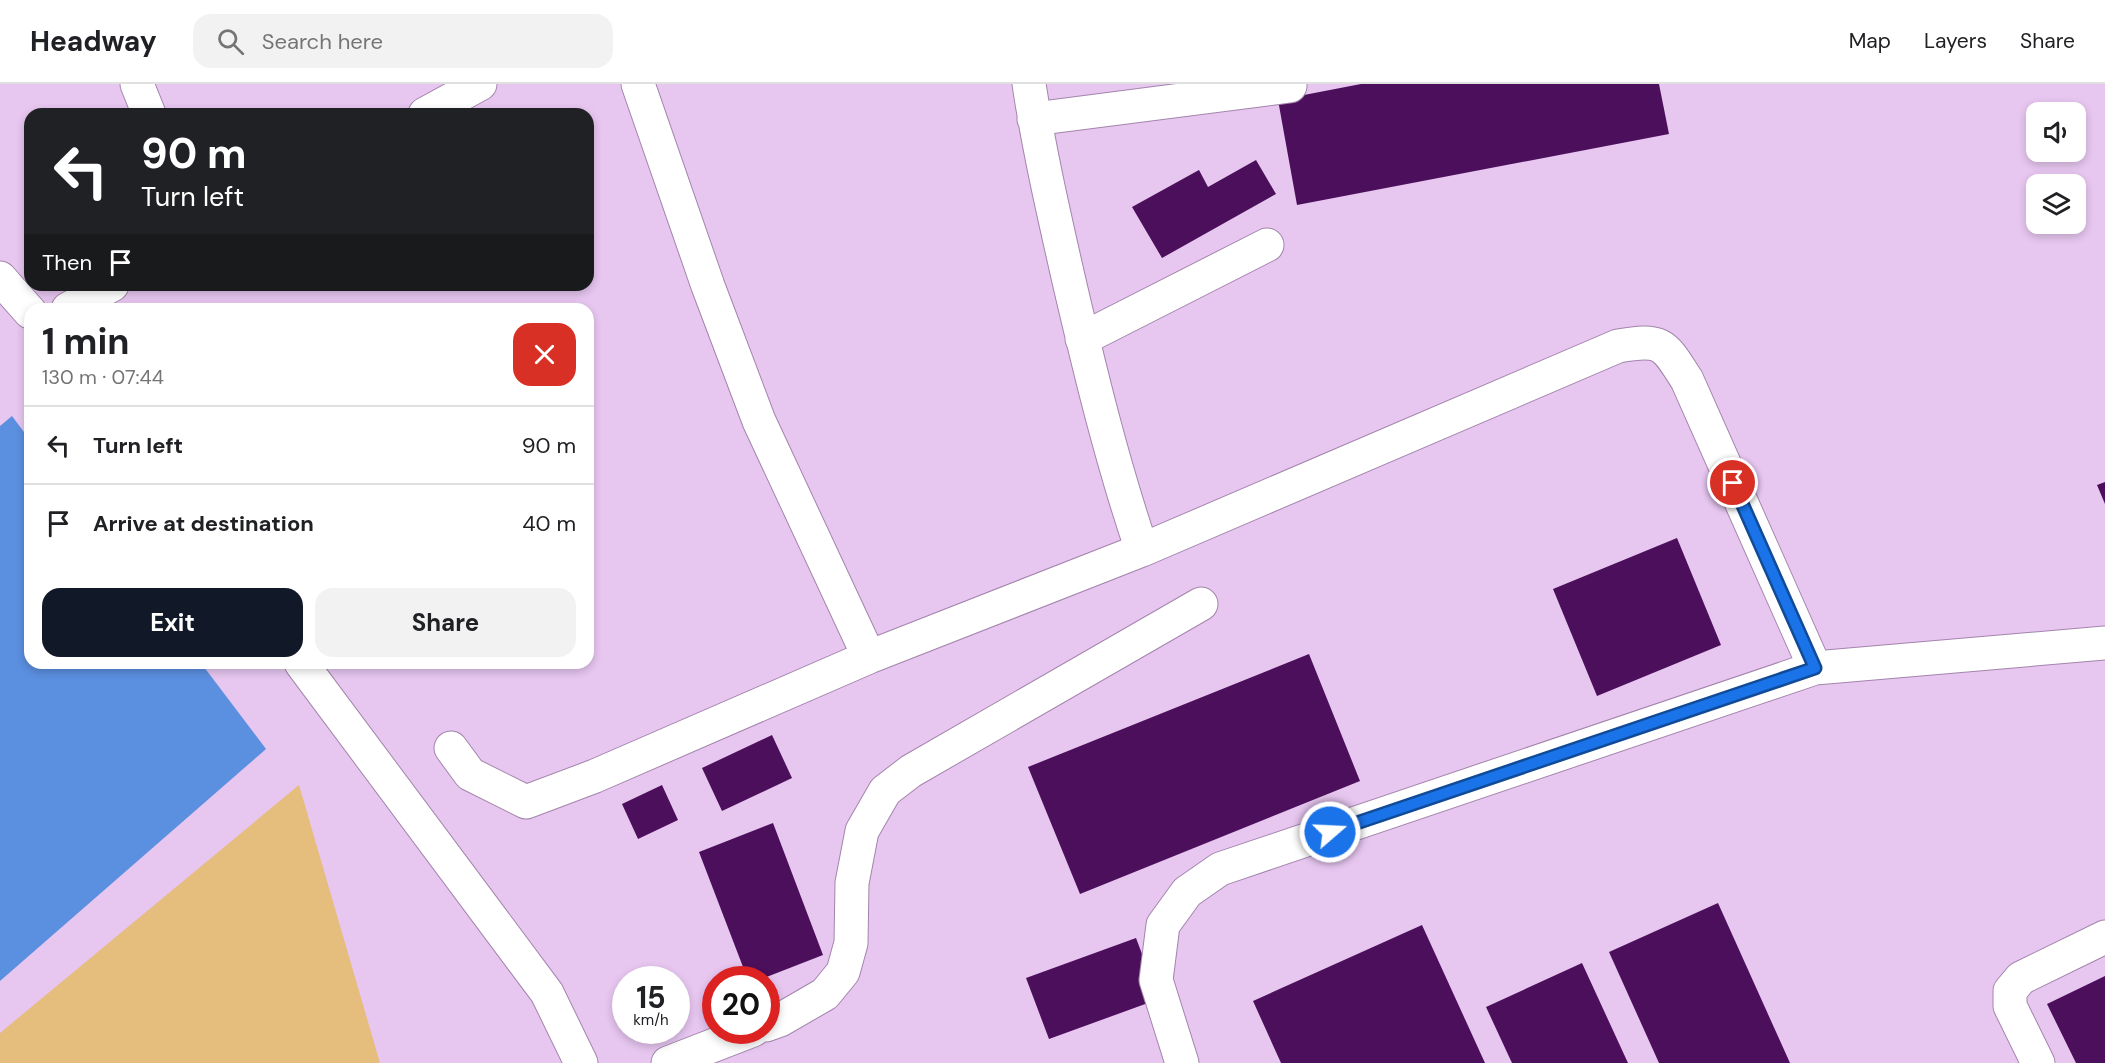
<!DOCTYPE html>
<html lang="en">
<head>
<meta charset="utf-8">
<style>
	:root { --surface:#fff; --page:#f2f2f2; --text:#202124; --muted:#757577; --line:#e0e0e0; --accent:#111827 }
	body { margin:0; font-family:"DM Sans",sans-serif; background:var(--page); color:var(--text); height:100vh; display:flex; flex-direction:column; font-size:22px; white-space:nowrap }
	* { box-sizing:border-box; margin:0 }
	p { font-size:20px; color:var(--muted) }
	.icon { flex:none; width:33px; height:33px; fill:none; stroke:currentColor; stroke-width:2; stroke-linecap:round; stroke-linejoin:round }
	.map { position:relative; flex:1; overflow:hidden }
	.details { position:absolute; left:24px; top:219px; width:570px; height:366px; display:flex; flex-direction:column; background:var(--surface); border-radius:18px; box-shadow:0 3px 9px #0003 }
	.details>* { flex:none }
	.top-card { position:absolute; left:24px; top:24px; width:570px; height:183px; border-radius:18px; box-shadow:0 3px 9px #0003; background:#202124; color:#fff; overflow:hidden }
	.controls { position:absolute; left:2026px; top:18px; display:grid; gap:12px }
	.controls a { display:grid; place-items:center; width:60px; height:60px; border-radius:12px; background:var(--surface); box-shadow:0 3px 9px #0003; font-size:30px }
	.speed { position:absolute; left:612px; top:882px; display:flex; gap:12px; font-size:30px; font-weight:700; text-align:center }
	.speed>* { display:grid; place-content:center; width:78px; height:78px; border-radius:50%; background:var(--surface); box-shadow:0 3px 9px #0003; line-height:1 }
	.speed small { font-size:15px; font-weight:400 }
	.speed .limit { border:9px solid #d22; background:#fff; color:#111 }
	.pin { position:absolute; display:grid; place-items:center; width:51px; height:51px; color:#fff; margin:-26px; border:3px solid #fff; border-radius:50%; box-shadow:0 2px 6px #0007 }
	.me { position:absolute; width:66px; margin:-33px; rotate:71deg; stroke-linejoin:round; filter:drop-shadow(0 0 4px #0008) }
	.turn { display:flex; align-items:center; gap:21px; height:126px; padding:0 18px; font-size:27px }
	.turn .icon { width:78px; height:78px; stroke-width:2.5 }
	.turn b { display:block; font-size:42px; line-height:51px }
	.then { display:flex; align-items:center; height:57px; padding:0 18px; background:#0003; gap:12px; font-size:22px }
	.round { display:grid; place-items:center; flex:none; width:63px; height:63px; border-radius:18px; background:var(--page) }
	.overview { display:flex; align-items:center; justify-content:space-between; height:102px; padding:0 18px }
	h1 { font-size:36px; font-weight:700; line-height:45px }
	.action { display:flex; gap:12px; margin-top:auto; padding:12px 18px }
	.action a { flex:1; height:69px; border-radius:18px; background:var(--accent); color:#fff; font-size:24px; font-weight:700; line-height:69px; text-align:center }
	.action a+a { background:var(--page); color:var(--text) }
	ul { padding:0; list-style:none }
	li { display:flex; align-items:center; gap:18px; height:78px; padding:0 18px; border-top:2px solid var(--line) }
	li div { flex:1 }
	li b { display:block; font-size:22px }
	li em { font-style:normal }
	header { display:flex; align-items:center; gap:36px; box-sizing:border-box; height:84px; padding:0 30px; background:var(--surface); border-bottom:2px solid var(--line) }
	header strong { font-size:28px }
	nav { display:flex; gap:33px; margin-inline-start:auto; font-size:21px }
	.search { width:420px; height:54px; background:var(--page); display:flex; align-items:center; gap:15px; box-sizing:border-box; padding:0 21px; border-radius:18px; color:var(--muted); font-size:22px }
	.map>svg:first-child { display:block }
</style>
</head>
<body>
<header>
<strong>Headway</strong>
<div class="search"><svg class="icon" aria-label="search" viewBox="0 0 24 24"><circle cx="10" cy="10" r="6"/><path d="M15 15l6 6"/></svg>Search here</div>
<nav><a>Map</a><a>Layers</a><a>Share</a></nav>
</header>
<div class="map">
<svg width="2105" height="979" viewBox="0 0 2105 979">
	<rect width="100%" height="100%" fill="#e7c6f0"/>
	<path fill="#e5bd7d" d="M 299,701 L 380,979 L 0,979 L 0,949 Z"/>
	<path fill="#5b8fdf" d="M 12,332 L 30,356 L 30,579 L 201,579 L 266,665 L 0,897 L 0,342 Z"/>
	<path fill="#4c0f5b" d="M 1361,0 L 1659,0 L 1669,50 L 1297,121 L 1278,16 Z
		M 1256,76 L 1276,110 L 1162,174 L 1132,123 L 1199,86 L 1208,103 Z
		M 2105,398 L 2105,420 L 2097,401 Z
		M 1677,454 L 1721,561 L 1597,612 L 1553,505 Z
		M 1309,570 L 1360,697 L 1080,810 L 1028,683 Z
		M 772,651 L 792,694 L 722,727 L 702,684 Z
		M 662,701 L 678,736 L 638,755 L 622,720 Z
		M 773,739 L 823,871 L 759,896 L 748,896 L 699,768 Z
		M 1718,819 L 1790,979 L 1659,979 L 1609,868 Z
		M 1422,841 L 1485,979 L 1281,979 L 1253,917 Z
		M 1136,854 L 1159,915 L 1049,955 L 1026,894 Z
		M 1582,879 L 1628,979 L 1512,979 L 1486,923 Z
		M 2105,892 L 2105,979 L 2076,979 L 2047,920 Z"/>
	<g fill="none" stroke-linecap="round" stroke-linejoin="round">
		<defs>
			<path id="minor" d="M 137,0 L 149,30
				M 638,0 L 708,202 L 759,337 L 869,573
				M 1029,0 C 1039,66 1054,131 1069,197 C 1090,287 1112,378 1142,466 L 1618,262 C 1663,254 1664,260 1687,296 L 1815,584
				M 425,30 L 480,0
				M 1034,35 L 1290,2
				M 0,194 L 30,228
				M 68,225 L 112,201
				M 1082,255 L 1267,161
				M 301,579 L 547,909 L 581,979
				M 451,664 L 470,690 L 526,718 L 595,692 L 869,573 L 1142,466
				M 766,941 L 780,936 L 825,910 L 843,888 L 851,859 L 852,799 L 862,747 L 885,707 L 911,687 L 1201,520
				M 668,979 L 753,946
				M 1182,979 L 1156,896 L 1163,841 L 1187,808 L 1220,785 L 1815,584 L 2105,559
				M 2038,979 L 2010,922 L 2010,907 L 2021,894 L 2105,853"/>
		</defs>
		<use href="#minor" stroke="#a385ac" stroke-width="35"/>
		<use href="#minor" stroke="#fff" stroke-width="33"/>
	</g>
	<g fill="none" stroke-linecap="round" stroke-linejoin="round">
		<defs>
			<path id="route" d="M 1330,748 L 1815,584 L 1733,399"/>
		</defs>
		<use href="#route" stroke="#114b97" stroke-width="15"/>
		<use href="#route" stroke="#1a73e8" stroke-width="10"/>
	</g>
</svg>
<div class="controls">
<a><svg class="icon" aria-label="sound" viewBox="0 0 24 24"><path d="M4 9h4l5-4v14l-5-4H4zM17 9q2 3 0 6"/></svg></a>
<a><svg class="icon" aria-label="layers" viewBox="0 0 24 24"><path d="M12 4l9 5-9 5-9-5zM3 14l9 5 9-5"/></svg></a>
</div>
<div class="speed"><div>15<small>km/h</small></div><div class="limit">20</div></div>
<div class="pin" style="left:1733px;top:399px;background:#d93025"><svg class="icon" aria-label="arrive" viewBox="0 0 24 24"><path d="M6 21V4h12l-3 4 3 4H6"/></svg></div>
<svg class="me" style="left:1330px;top:748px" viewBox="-20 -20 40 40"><circle r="17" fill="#1a73e8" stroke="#fff" stroke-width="3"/><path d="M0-11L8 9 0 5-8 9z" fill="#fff"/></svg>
<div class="top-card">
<div class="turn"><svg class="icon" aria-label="left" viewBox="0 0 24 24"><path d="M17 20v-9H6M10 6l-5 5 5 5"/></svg><div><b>90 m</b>Turn left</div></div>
<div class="then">Then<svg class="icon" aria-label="arrive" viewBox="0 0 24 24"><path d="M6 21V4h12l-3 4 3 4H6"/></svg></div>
</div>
<section class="details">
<div class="overview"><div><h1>1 min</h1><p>130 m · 07:44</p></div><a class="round" style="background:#d93025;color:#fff"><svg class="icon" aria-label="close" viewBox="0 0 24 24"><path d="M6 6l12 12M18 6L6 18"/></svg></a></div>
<ul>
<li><svg class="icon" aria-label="left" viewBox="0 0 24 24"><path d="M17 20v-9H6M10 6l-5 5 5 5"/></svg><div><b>Turn left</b></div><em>90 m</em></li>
<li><svg class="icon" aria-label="arrive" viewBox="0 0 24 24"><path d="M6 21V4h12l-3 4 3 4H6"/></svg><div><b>Arrive at destination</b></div><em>40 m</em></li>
</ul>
<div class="action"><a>Exit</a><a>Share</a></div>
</section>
</div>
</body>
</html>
